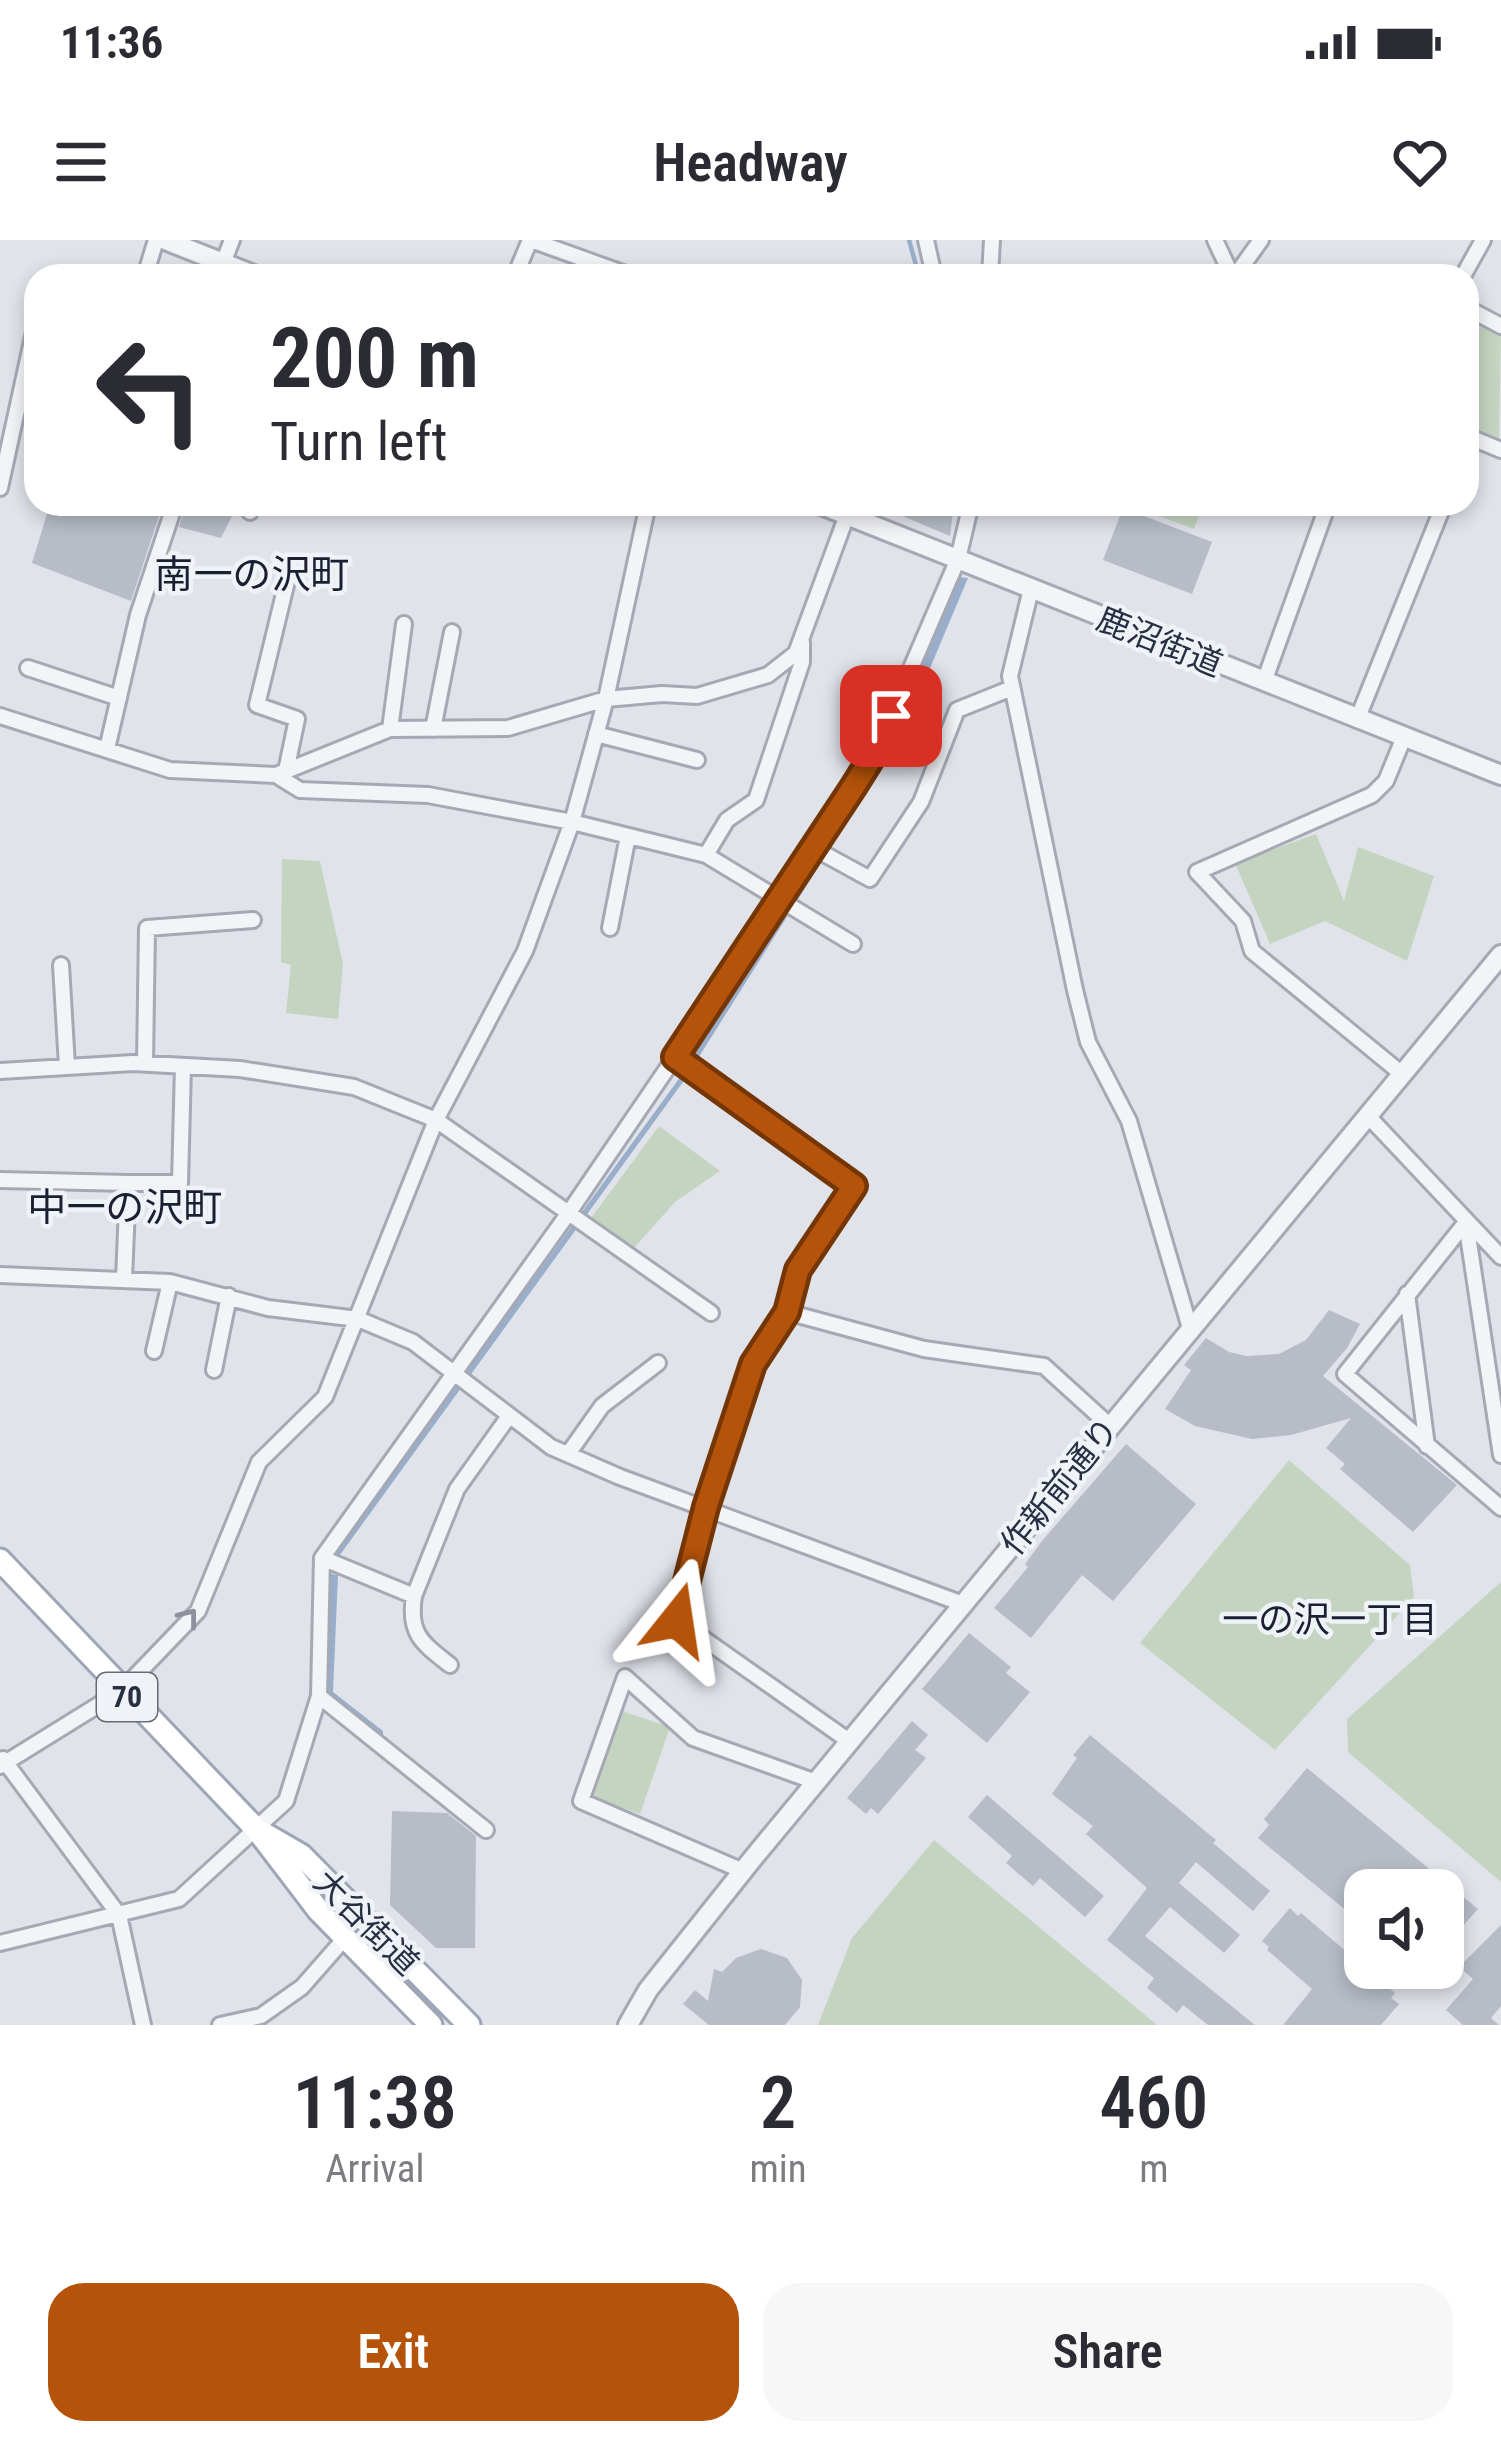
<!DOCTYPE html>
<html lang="en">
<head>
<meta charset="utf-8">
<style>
	:root { --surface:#fff; --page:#f7f7f7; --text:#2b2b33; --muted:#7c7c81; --accent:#b45309 }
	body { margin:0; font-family:"Roboto Condensed","Noto Sans JP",sans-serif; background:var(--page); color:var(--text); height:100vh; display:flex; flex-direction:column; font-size:45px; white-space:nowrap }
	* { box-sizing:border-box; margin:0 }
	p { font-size:39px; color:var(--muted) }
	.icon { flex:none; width:66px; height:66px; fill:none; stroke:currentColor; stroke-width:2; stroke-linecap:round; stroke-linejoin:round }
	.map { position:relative; height:1785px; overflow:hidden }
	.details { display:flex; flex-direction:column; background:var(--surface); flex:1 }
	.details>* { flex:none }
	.banner { position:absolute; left:24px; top:24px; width:1455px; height:252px; border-radius:36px; box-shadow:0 6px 18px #0003; background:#fff; color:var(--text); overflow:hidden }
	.fabs { position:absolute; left:1344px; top:1629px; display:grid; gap:24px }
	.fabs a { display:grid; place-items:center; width:120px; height:120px; border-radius:24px; background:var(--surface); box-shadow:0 6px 18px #0003; font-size:60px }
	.pin { position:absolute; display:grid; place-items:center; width:102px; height:102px; color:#fff; margin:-51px; border-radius:24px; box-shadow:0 6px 18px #0006 }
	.me { position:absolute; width:132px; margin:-66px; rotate:15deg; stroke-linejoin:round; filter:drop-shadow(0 0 9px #0008) }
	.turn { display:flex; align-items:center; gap:42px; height:252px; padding:0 48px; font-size:54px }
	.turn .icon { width:156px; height:156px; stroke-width:2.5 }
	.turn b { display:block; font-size:84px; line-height:102px }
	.eta { display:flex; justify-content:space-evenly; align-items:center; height:204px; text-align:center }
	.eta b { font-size:72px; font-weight:600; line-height:84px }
	.action { display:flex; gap:24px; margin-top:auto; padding:24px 48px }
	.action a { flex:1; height:138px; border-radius:36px; background:var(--accent); color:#fff; font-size:48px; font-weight:600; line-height:138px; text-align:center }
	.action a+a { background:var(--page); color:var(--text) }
	.status { display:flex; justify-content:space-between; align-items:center; height:84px; padding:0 60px; background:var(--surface); direction:ltr }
	.status svg { height:33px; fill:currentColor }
	header { display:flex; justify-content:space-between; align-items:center; height:156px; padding:0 48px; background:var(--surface); font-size:54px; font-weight:600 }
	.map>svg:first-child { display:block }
</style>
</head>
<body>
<div class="status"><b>11:36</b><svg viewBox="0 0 49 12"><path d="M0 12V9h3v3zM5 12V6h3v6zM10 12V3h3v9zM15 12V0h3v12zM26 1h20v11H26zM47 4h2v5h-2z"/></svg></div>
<header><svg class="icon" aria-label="menu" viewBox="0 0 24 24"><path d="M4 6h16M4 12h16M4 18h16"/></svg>Headway<svg class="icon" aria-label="heart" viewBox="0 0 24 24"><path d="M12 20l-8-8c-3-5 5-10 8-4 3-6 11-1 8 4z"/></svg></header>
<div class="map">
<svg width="1501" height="1785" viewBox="0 0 1501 1785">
	<rect width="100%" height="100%" fill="#e0e3ea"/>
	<path fill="#c4d4c0" d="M 1467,76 L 1501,95 L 1499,200 L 1467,187 Z
		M 1128,264 L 1203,264 L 1194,289 Z
		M 1316,594 L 1344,661 L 1358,607 L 1434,636 L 1407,721 L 1325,681 L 1270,704 L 1235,623 Z
		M 282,619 L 320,621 L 343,724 L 338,779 L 286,773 L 291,725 L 281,722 Z
		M 659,886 L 720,931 L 675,962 L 633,1009 L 591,978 Z
		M 1289,1220 L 1410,1325 L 1414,1357 L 1275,1510 L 1140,1403 Z
		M 1501,1342 L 1501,1642 L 1348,1512 L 1347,1479 Z
		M 619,1470 L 670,1487 L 640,1574 L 589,1556 Z
		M 934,1600 L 1157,1785 L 818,1785 L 852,1698 Z"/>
	<path fill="#99aecb" d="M 958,337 L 968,338 L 898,504 L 888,500 Z
		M 872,532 L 877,534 L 683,842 L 337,1319 L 332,1316 L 678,840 Z
		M 331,1334 L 338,1335 L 333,1452 L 383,1491 L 383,1501 L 327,1455 Z"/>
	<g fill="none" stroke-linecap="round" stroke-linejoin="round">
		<path stroke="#99aecb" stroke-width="4.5" d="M 909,0 L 919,36
			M 872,539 L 895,496"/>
	</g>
	<path fill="#b7bcc7" d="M 50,264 L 163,264 L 131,361 L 32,323 Z
		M 186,264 L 238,264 L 221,298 L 179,287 Z
		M 874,264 L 954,264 L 950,296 Z
		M 1123,268 L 1212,302 L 1192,354 L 1103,320 Z
		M 1329,1070 L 1360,1084 L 1347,1108 L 1323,1136 L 1457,1245 L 1413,1292 L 1340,1229 L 1345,1224 L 1326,1208 L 1351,1178 L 1291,1195 L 1252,1199 L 1195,1186 L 1165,1169 L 1191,1130 L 1184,1125 L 1206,1098 L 1229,1112 L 1246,1116 L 1279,1114 L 1306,1100 Z
		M 1126,1204 L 1196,1264 L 1113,1361 L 1082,1335 L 1031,1398 L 994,1368 L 1028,1327 L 1025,1324 L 1042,1301 Z
		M 969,1393 L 1011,1427 L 1006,1433 L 1030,1452 L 987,1503 L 922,1449 Z
		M 912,1481 L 928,1495 L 915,1510 L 926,1518 L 878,1574 L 871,1568 L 866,1574 L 847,1558 Z
		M 1090,1495 L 1216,1600 L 1213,1603 L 1270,1651 L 1253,1671 L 1196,1622 L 1179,1643 L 1240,1695 L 1224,1713 L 1170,1667 L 1145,1696 L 1255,1785 L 1208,1785 L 1183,1765 L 1177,1773 L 1147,1748 L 1154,1738 L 1107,1700 L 1147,1648 L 1086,1594 L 1093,1586 L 1052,1554 L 1077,1518 L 1073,1515 Z
		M 1307,1528 L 1478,1669 L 1443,1708 L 1443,1650 L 1365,1650 L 1365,1686 L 1258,1598 L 1269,1585 L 1264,1579 Z
		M 987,1555 L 1104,1656 L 1085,1677 L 1040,1638 L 1033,1646 L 1006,1623 L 1012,1616 L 968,1577 Z
		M 392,1571 L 447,1573 L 476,1596 L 475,1708 L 436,1708 L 390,1665 Z
		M 1290,1668 L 1298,1676 L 1301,1673 L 1395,1753 L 1391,1758 L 1399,1764 L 1381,1785 L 1283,1785 L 1312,1749 L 1267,1710 L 1269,1707 L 1262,1701 Z
		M 1501,1685 L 1501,1766 L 1491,1778 L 1499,1785 L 1463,1785 L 1446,1770 L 1473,1739 L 1459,1727 Z
		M 761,1709 L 787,1718 L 802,1740 L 800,1767 L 785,1785 L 709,1785 L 683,1764 L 695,1750 L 708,1761 L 714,1729 L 722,1732 L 736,1718 Z"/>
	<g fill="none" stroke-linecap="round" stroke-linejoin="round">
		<defs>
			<path id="minor" d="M 531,0 L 631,36
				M 926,0 L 934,36
				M 1215,0 L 1232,36
				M 223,23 L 232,0
				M 145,36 L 156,0
				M 515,36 L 530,0
				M 990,36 L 992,0
				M 1235,36 L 1261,0
				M 1463,36 L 1483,0
				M 1467,68 L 1501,86
				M 1467,196 L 1501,210
				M 0,248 L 35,87
				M 250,272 L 253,264
				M 1031,349 L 1010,436 L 1075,750 L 1088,802 L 1129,881 L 1190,1088
				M 28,428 L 119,458
				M 1264,442 L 1328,264
				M 0,476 L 170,530 L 276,535 L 300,550 L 428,555 L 572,582 L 706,615 L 853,704
				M 1357,480 L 1444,264
				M 390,489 L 404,384
				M 433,489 L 452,392
				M 596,494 L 697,520
				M 107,509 L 138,375 L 175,264
				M 286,531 L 297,479 L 257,465 L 288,337
				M 276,535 L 390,489 L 508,488 L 606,459 L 662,454 L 697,456 L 768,435 L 796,413 L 847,275
				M 815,609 L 870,639 L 921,562 L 957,470 L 1012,448
				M 706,615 L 727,580 L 756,560 L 802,422 L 802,402
				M 610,688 L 628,596
				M 61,725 L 67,826
				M 675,817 L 854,946 L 798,1030 L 787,1072
				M 145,823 L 147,688 L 253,680
				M 0,831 L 133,823 L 240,829 L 354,847 L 436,880 L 711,1073
				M 1402,834 L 1252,711 L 1243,681 L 1197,632 L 1372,555 L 1386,541 L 1404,497
				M 1368,876 L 1501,1017
				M 0,940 L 128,943
				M 1466,982 L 1345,1134 L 1501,1268
				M 1466,982 L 1501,1215
				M 0,1035 L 170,1042 L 268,1068 L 358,1079 L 413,1102 L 551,1207 L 620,1237 L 963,1364
				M 124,1039 L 128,943 L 180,943 L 183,826
				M 1407,1054 L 1427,1206
				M 154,1111 L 170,1042
				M 214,1130 L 229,1056
				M 568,1214 L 602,1166 L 658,1123
				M 322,1318 L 414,1356 C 408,1394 422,1403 450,1425
				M 414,1356 L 457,1249 L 509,1176
				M 319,1456 L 486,1590
				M 849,1501 L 677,1380 L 706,1267 L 753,1124 L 787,1072 L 924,1109 L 1044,1126 L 1109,1185
				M 3,1519 L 119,1675 L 143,1785
				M 0,1526 L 121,1451 L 198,1371 L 259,1222 L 325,1157 L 436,880 L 525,711 L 572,582 L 606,459 L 648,264
				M 743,1631 L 581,1561 L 625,1437 L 693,1498 L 816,1542
				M 0,1703 L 179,1659 L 286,1561 L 319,1456 L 322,1318 L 570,971 L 782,660 L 874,514 L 958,319 L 971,264
				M 220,1785 L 261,1776 L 302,1747 L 345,1698"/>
			<path id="tertiary" d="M 165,0 L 256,36
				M 819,264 L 1501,535
				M 628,1785 L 648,1750 L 754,1617 L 1501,715"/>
			<path id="primary" d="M 0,1320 L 257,1590 L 319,1671 L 431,1785
				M 263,1593 L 301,1615 L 469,1785"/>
		</defs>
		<use href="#minor" stroke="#a5a9b4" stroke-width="20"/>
		<use href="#tertiary" stroke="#a5a9b4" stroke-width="24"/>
		<use href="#primary" stroke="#9ea6b6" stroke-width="27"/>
		<use href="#minor" stroke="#f3f4f8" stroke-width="14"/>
		<use href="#tertiary" stroke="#f3f4f8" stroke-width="18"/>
		<use href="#primary" stroke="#fff" stroke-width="21"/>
	</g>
	<defs><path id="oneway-chevron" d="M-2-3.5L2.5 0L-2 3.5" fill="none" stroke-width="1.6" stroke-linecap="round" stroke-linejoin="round" transform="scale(3)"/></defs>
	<use stroke="#8e929d" href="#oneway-chevron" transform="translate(189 1377) rotate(-52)"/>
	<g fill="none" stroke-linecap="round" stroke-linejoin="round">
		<defs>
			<path id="route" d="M 677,1380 L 706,1267 L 753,1124 L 787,1072 L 798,1030 L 854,946 L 675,817 L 854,546 L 874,514 L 891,476"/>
		</defs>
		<use href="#route" stroke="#753606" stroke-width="30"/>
		<use href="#route" stroke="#b45309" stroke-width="21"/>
	</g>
	<g text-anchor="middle" stroke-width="9" stroke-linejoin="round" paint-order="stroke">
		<rect fill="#eff2f7" stroke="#646a78" stroke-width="3" x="97" y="1433" width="60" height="48" rx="9"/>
		<g font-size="30" font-weight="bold" fill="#282f42">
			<text x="127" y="1467">70</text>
		</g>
		<g font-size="33" fill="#282f42" stroke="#eff2f7">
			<text transform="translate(1160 401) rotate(22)" y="12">鹿沼街道</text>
			<text transform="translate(1059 1246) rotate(-51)" y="12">作新前通り</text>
			<text transform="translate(367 1682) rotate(45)" y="12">大谷街道</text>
		</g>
		<g font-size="36" fill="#1a2032" stroke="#eff2f7">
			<text x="1330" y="1392">一の沢一丁目</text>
		</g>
		<g font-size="39" fill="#1a2032" stroke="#eff2f7">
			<text x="252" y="348">南一の沢町</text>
			<text x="125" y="981">中一の沢町</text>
		</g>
	</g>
</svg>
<div class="fabs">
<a><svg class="icon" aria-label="sound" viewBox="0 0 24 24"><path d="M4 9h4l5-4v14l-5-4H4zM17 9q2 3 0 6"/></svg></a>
</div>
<div class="pin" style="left:891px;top:476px;background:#d93025"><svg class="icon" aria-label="arrive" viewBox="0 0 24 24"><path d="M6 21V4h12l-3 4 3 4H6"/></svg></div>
<svg class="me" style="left:677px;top:1380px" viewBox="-20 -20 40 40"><path d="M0-17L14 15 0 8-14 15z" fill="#b45309" stroke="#fff" stroke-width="4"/></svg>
<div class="banner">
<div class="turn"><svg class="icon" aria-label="left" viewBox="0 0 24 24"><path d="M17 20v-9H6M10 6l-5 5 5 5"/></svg><div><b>200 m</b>Turn left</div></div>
</div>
</div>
<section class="details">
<div class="eta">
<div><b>11:38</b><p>Arrival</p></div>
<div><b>2</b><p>min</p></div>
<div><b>460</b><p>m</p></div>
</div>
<div class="action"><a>Exit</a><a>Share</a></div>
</section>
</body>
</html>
